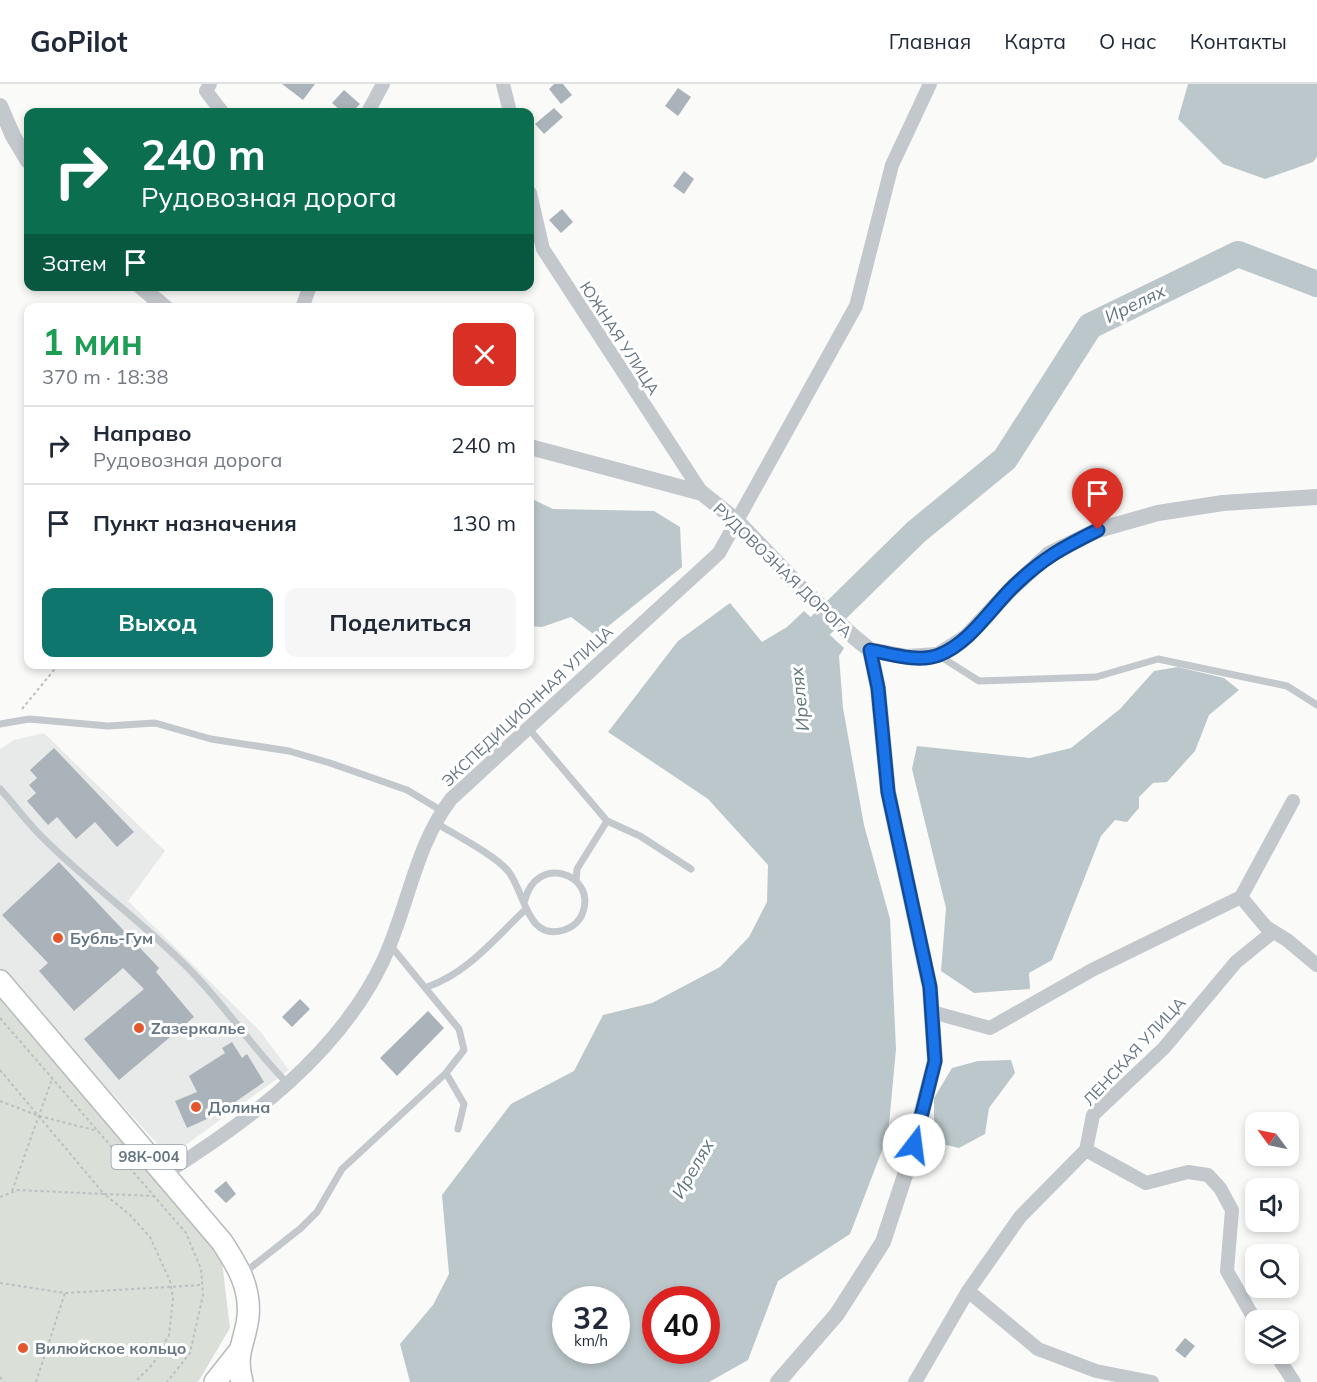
<!DOCTYPE html>
<html lang="ru">
<head>
<meta charset="utf-8">
<style>
	:root { --surface:#fff; --page:#f6f6f7; --text:#1f2937; --muted:#747a83; --line:#e0e1e3; --accent:#0f766e }
	body { margin:0; font-family:Mulish,sans-serif; background:var(--page); color:var(--text); height:100vh; display:flex; flex-direction:column; font-size:22px; white-space:nowrap }
	* { box-sizing:border-box; margin:0 }
	p { font-size:20px; color:var(--muted) }
	.icon { flex:none; width:33px; height:33px; fill:none; stroke:currentColor; stroke-width:2; stroke-linecap:round; stroke-linejoin:round }
	.map { position:relative; flex:1; overflow:hidden }
	.panel { position:absolute; left:24px; top:219px; width:510px; height:366px; display:flex; flex-direction:column; background:var(--surface); border-radius:12px; box-shadow:0 3px 9px #0003 }
	.panel>* { flex:none }
	.top-card { position:absolute; left:24px; top:24px; width:510px; height:183px; border-radius:12px; box-shadow:0 3px 9px #0003; background:#0b6e4f; color:#fff; overflow:hidden }
	.needle { width:39px; rotate:303deg }
	.controls { position:absolute; left:1245px; top:1028px; display:grid; gap:12px }
	.controls a { display:grid; place-items:center; width:54px; height:54px; border-radius:12px; background:var(--surface); box-shadow:0 3px 9px #0003; font-size:30px }
	.speed { position:absolute; left:552px; top:1202px; display:flex; gap:12px; font-size:30px; font-weight:700; text-align:center }
	.speed>* { display:grid; place-content:center; width:78px; height:78px; border-radius:50%; background:var(--surface); box-shadow:0 3px 9px #0003; line-height:1 }
	.speed small { font-size:15px; font-weight:400 }
	.speed .limit { border:9px solid #d22; background:#fff; color:#111 }
	.pin { position:absolute; display:grid; place-items:center; width:51px; height:51px; color:#fff; margin:-62px -26px; border-radius:50% 50% 50% 0; rotate:-45deg; box-shadow:0 0 6px #0007 }
	.pin .icon { rotate:45deg }
	.me { position:absolute; width:66px; margin:-33px; rotate:15deg; stroke-linejoin:round; filter:drop-shadow(0 0 4px #0008) }
	.turn { display:flex; align-items:center; gap:21px; height:126px; padding:0 18px; font-size:27px }
	.turn .icon { width:78px; height:78px; stroke-width:2.5 }
	.turn b { display:block; font-size:42px; line-height:51px }
	.then { display:flex; align-items:center; height:57px; padding:0 18px; background:#0003; gap:12px; font-size:22px }
	.round { display:grid; place-items:center; flex:none; width:63px; height:63px; border-radius:12px; background:var(--page) }
	.headline { display:flex; align-items:center; justify-content:space-between; height:102px; padding:0 18px }
	h1 { font-size:36px; font-weight:700; line-height:45px; color:#1e9e55 }
	.action { display:flex; gap:12px; margin-top:auto; padding:12px 18px }
	.action a { flex:1; height:69px; border-radius:12px; background:var(--accent); color:#fff; font-size:24px; font-weight:700; line-height:69px; text-align:center }
	.action a+a { background:var(--page); color:var(--text) }
	ul { padding:0; list-style:none }
	li { display:flex; align-items:center; gap:18px; height:78px; padding:0 18px; border-top:2px solid var(--line) }
	li div { flex:1 }
	li b { display:block; font-size:22px }
	li em { font-style:normal }
	header { display:flex; align-items:center; gap:36px; box-sizing:border-box; height:84px; padding:0 30px; background:var(--surface); border-bottom:2px solid var(--line) }
	header strong { font-size:28px }
	nav { display:flex; gap:33px; margin-inline-start:auto; font-size:21px }
	.map>svg:first-child { display:block }
</style>
</head>
<body>
<header>
<strong>GoPilot</strong>
<nav><a>Главная</a><a>Карта</a><a>О нас</a><a>Контакты</a></nav>
</header>
<div class="map">
<svg width="1317" height="1298" viewBox="0 0 1317 1298">
	<rect width="100%" height="100%" fill="#fafaf8"/>
	<path fill="#e8e9e9" d="M 44,649 L 165,767 L 128,817 L 260,947 L 289,986 L 169,1073 L 0,885 L 0,665 L 14,656 Z"/>
	<path fill="#dadfd7" d="M 0,912 L 221,1170 L 230,1244 L 198,1298 L 0,1298 Z"/>
	<path fill="#bbc7cb" fill-rule="evenodd" d="M 1188,0 L 1317,0 L 1317,73 L 1313,78 L 1265,95 L 1223,80 L 1178,35 Z
		M 530,414 L 553,425 L 654,427 L 680,443 L 682,483 L 596,552 L 571,533 L 542,543 L 530,542 Z
		M 730,519 L 762,558 L 787,543 L 804,527 L 844,564 L 839,572 L 843,624 L 864,741 L 890,835 L 896,965 L 888,1051 L 850,1150 L 778,1197 L 748,1276 L 709,1298 L 410,1298 L 400,1260 L 433,1221 L 449,1190 L 442,1111 L 511,1020 L 574,987 L 603,931 L 652,919 L 720,883 L 749,853 L 767,818 L 768,781 L 708,715 L 608,648 L 678,557 ZM 566,1215 L 616,1215 L 616,1266 L 566,1266 ZM 656,1215 L 706,1215 L 706,1266 L 656,1266 Z
		M 1178,583 L 1224,594 L 1239,606 L 1209,631 L 1195,667 L 1167,698 L 1153,699 L 1139,713 L 1139,724 L 1127,738 L 1115,736 L 1101,752 L 1052,876 L 1029,889 L 1030,905 L 974,909 L 941,887 L 946,824 L 912,685 L 917,662 L 1030,674 L 1071,664 L 1120,625 L 1154,587 Z
		M 1011,976 L 1015,989 L 989,1024 L 985,1050 L 959,1064 L 934,1058 L 934,1014 L 952,984 L 978,977 Z"/>
	<g fill="none" stroke-linecap="round" stroke-linejoin="round">
		<path stroke="#bbc7cb" stroke-width="26" d="M 797,568 L 820,542 L 916,448 L 1005,375 L 1090,242 L 1238,170 L 1317,200"/>
	</g>
	<path fill="#aab3b9" d="M 282,0 L 315,0 L 303,16 Z
		M 554,0 L 563,0 L 572,11 L 561,20 L 549,5 Z
		M 678,4 L 691,13 L 678,32 L 665,22 Z
		M 344,6 L 360,20 L 352,28 L 342,28 L 332,19 Z
		M 554,24 L 563,33 L 544,50 L 535,40 Z
		M 684,87 L 694,95 L 684,110 L 673,102 Z
		M 562,125 L 573,138 L 561,149 L 549,136 Z
		M 54,664 L 134,748 L 117,763 L 95,738 L 76,755 L 57,733 L 48,741 L 27,717 L 36,709 L 29,701 L 37,694 L 30,686 Z
		M 59,778 L 159,884 L 156,888 L 194,933 L 119,996 L 84,955 L 144,905 L 123,884 L 74,927 L 39,887 L 48,879 L 2,831 Z
		M 300,915 L 310,925 L 292,943 L 282,933 Z
		M 428,927 L 444,944 L 397,992 L 380,974 Z
		M 232,958 L 242,974 L 247,970 L 264,998 L 218,1030 L 187,1044 L 175,1017 L 197,1008 L 189,992 L 225,969 L 222,964 Z
		M 226,1097 L 236,1110 L 226,1119 L 214,1107 Z
		M 1185,1254 L 1195,1262 L 1185,1274 L 1175,1266 Z"/>
	<g fill="none" stroke-linecap="round" stroke-linejoin="round">
		<defs>
			<path id="primary" d="M 0,897 L 222,1158 C 237,1181 251,1203 248,1233 C 245,1259 234,1269 242,1298
				M 215,1298 L 238,1269"/>
		</defs>
		<use href="#primary" stroke="#b5babe" stroke-width="24"/>
		<path stroke="#bbbfc2" stroke-width="2" stroke-dasharray="3 3" stroke-linecap="butt" d="M 22,625 L 59,580
			M 0,934 L 186,1149 L 201,1185 L 203,1211 L 190,1269 L 167,1298
			M 0,986 L 104,1110 L 153,1112
			M 0,1017 L 39,1032 L 98,1047
			M 12,1107 L 52,995
			M 0,1113 L 18,1106 L 104,1110 L 129,1130 L 150,1153 L 170,1197 L 173,1214 L 169,1251 L 153,1280 L 135,1298
			M 0,1199 L 65,1209 L 202,1201
			M 0,1293 L 4,1298
			M 36,1298 L 65,1209"/>
		<path stroke="#c3c8cc" stroke-width="7" d="M 938,571 L 979,597 L 1096,593 L 1158,575 L 1287,602 L 1317,621
			M 0,640 L 29,635 L 108,642 L 155,639 L 211,655 L 289,667 L 330,679 L 407,706 L 442,727
			M 529,645 L 607,737 L 577,785 L 576,797
			M 0,705 C 14,720 27,738 42,753 C 89,800 143,838 189,885 C 225,921 252,964 288,1000
			M 607,737 L 640,752 L 691,785
			M 436,739 C 455,751 495,771 508,787 C 525,807 526,858 564,846 C 573,843 580,837 583,828 C 596,789 536,770 525,816
			M 427,903 C 468,889 495,854 526,825
			M 446,989 L 464,1020 L 458,1045
			M 244,1189 L 301,1144 L 317,1128 L 342,1085 L 446,989 L 464,966 L 459,945 L 390,861"/>
		<path stroke="#c3c8cc" stroke-width="14" d="M 210,0 L 206,7 L 222,28
			M 503,0 L 510,28
			M 368,28 L 383,0
			M 530,109 L 543,165 L 702,409
			M 302,224 L 310,202
			M 1241,813 L 1266,843 L 1287,856 L 1317,881
			M 932,928 L 990,944 L 1092,886 L 1241,813 L 1293,717
			M 1086,1066 L 1146,1099 L 1188,1088 L 1208,1091 L 1220,1104 L 1232,1126 L 1227,1187 L 1256,1238
			M 164,1090 C 248,1038 339,970 383,877 C 408,824 415,762 451,715 L 719,469 L 856,222 L 892,81 L 930,0
			M 968,1207 L 1038,1265 L 1096,1287 L 1152,1298
			M 1275,1269 L 1294,1298
			M 915,1298 L 968,1207 L 1020,1133 L 1086,1066 L 1093,1031 L 1164,964 L 1236,878 L 1273,848"/>
		<path stroke="#c3c8cc" stroke-width="16" d="M 0,22 L 13,52 L 28,77
			M 140,202 L 166,224
			M 530,363 L 702,409 L 737,437 L 800,503 L 854,553 L 870,566 L 907,573 L 938,571 L 966,553 L 1013,503 L 1049,470 L 1098,446 L 1158,429 L 1223,419 L 1317,413
			M 778,1298 L 837,1230 L 883,1158 L 908,1082 L 935,977 L 930,904 L 888,708 L 878,604 L 870,566"/>
		<use href="#primary" stroke="#fff" stroke-width="21"/>
	</g>
	<g fill="none" stroke-linecap="round" stroke-linejoin="round">
		<defs>
			<path id="route" d="M 914,1061 L 935,977 L 930,903 L 888,708 L 878,604 L 870,566 C 891,570 918,579 939,571 C 970,559 991,524 1014,502 C 1043,474 1062,464 1098,446"/>
		</defs>
		<use href="#route" stroke="#114b97" stroke-width="15"/>
		<use href="#route" stroke="#1a73e8" stroke-width="10"/>
	</g>
	<g fill="#e4572e" stroke="#fff" stroke-width="2">
		<circle cx="58" cy="854" r="6"/>
		<circle cx="139" cy="944" r="6"/>
		<circle cx="196" cy="1023" r="6"/>
		<circle cx="23" cy="1264" r="6"/>
	</g>
	<g text-anchor="middle" stroke-width="6" stroke-linejoin="round" paint-order="stroke">
		<rect fill="#fff" stroke="#939fa8" stroke-width="1.5" x="111.5" y="1061" width="75" height="24" rx="4.5"/>
		<g font-size="15" font-weight="bold" fill="#657683">
			<text x="149" y="1078">98К-004</text>
		</g>
		<g font-size="16" fill="#657683" stroke="#fff">
			<text transform="translate(620 254) rotate(57)" y="6">ЮЖНАЯ УЛИЦА</text>
			<text transform="translate(783 486) rotate(44)" y="6">РУДОВОЗНАЯ ДОРОГА</text>
			<text transform="translate(527 622) rotate(-43)" y="6">ЭКСПЕДИЦИОННАЯ УЛИЦА</text>
			<text transform="translate(1134 967) rotate(-47)" y="6">ЛЕНСКАЯ УЛИЦА</text>
		</g>
		<g font-size="16" font-weight="bold" fill="#657683" stroke="#fff" text-anchor="start">
			<text x="70" y="860">Бубль-Гум</text>
			<text x="151" y="950">Zазеркалье</text>
			<text x="208" y="1029">Долина</text>
			<text x="35" y="1270">Вилюйское кольцо</text>
		</g>
		<g font-size="18" font-style="italic" fill="#60757c" stroke="#fff">
			<text transform="translate(1135 220) rotate(-26)" y="6">Ирелях</text>
			<text transform="translate(800 615) rotate(-96)" y="6">Ирелях</text>
			<text transform="translate(693 1085) rotate(-60)" y="6">Ирелях</text>
		</g>
	</g>
</svg>
<div class="controls">
<a><svg class="needle" viewBox="-14 -14 28 28"><path d="M0-13l5 13h-10z" fill="#e53935"/><path d="M0 13l5-13h-10z" fill="#747a83"/></svg></a>
<a><svg class="icon" aria-label="sound" viewBox="0 0 24 24"><path d="M4 9h4l5-4v14l-5-4H4zM17 9q2 3 0 6"/></svg></a>
<a><svg class="icon" aria-label="search" viewBox="0 0 24 24"><circle cx="10" cy="10" r="6"/><path d="M15 15l6 6"/></svg></a>
<a><svg class="icon" aria-label="layers" viewBox="0 0 24 24"><path d="M12 4l9 5-9 5-9-5zM3 14l9 5 9-5"/></svg></a>
</div>
<div class="speed"><div>32<small>km/h</small></div><div class="limit">40</div></div>
<div class="pin" style="left:1098px;top:446px;background:#d93025"><svg class="icon" aria-label="arrive" viewBox="0 0 24 24"><path d="M6 21V4h12l-3 4 3 4H6"/></svg></div>
<svg class="me" style="left:914px;top:1061px" viewBox="-20 -20 40 40"><circle r="19" fill="#fff"/><path d="M0-13L10 11 0 6-10 11z" fill="#1a73e8"/></svg>
<div class="top-card">
<div class="turn"><svg class="icon" aria-label="right" viewBox="0 0 24 24"><path d="M7 20v-9h11M14 6l5 5-5 5"/></svg><div><b>240 m</b>Рудовозная дорога</div></div>
<div class="then">Затем<svg class="icon" aria-label="arrive" viewBox="0 0 24 24"><path d="M6 21V4h12l-3 4 3 4H6"/></svg></div>
</div>
<section class="panel">
<div class="headline"><div><h1>1 мин</h1><p>370 m · 18:38</p></div><a class="round" style="background:#d93025;color:#fff"><svg class="icon" aria-label="close" viewBox="0 0 24 24"><path d="M6 6l12 12M18 6L6 18"/></svg></a></div>
<ul>
<li><svg class="icon" aria-label="right" viewBox="0 0 24 24"><path d="M7 20v-9h11M14 6l5 5-5 5"/></svg><div><b>Направо</b><p>Рудовозная дорога</p></div><em>240 m</em></li>
<li><svg class="icon" aria-label="arrive" viewBox="0 0 24 24"><path d="M6 21V4h12l-3 4 3 4H6"/></svg><div><b>Пункт назначения</b></div><em>130 m</em></li>
</ul>
<div class="action"><a>Выход</a><a>Поделиться</a></div>
</section>
</div>
</body>
</html>
